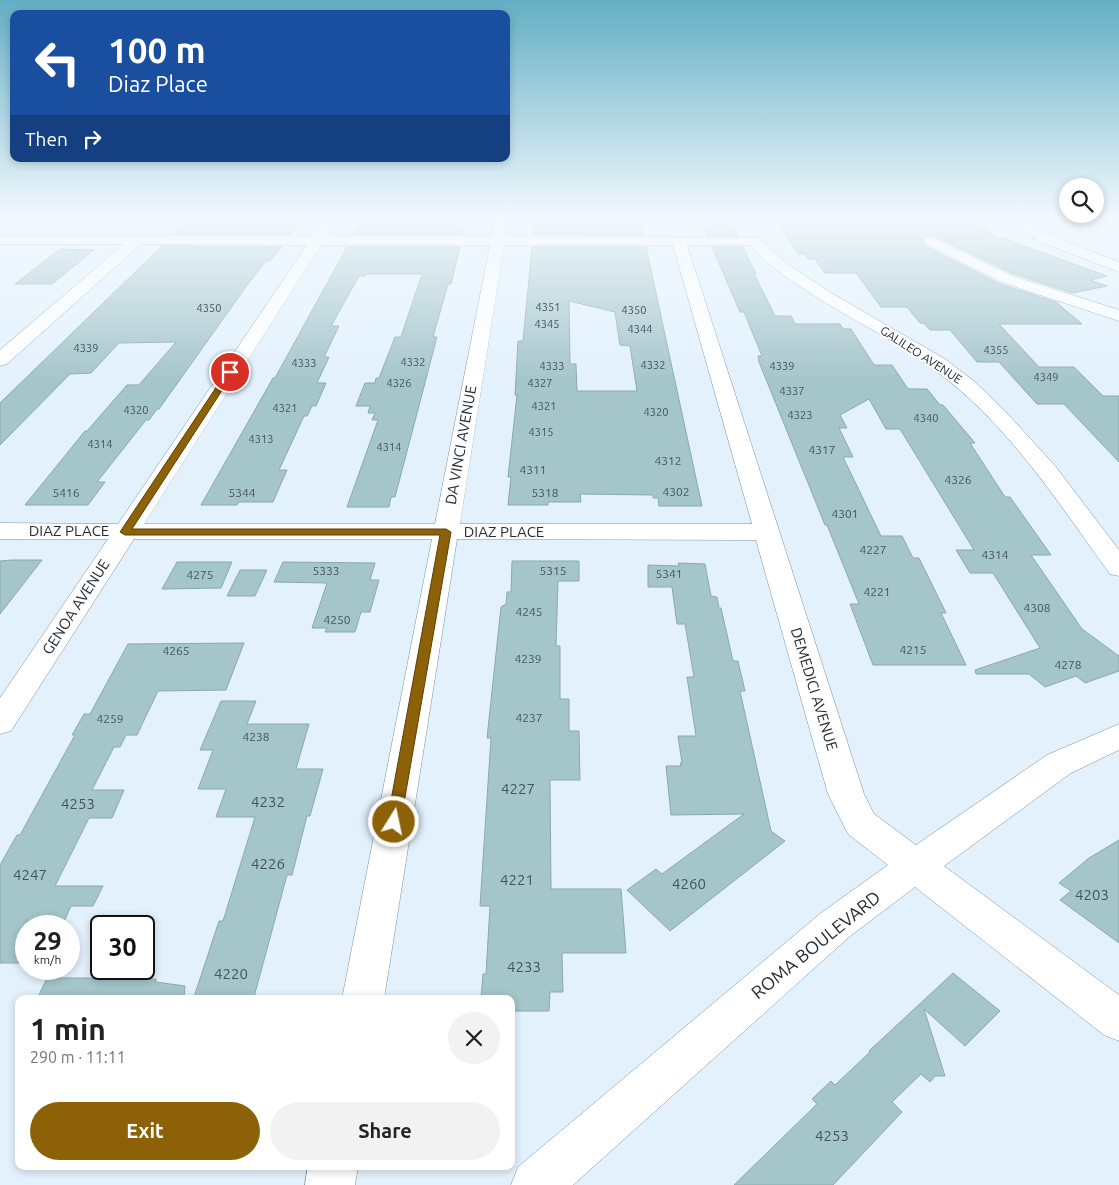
<!DOCTYPE html>
<html lang="en">
<head>
<meta charset="utf-8">
<style>
	:root { --surface:#fff; --page:#f2f2f2; --text:#222; --muted:#767676; --accent:#8d6107 }
	body { margin:0; font-family:Ubuntu,sans-serif; background:var(--page); color:var(--text); height:100vh; display:flex; flex-direction:column; font-size:19px; white-space:nowrap }
	* { box-sizing:border-box; margin:0 }
	p { font-size:16px; color:var(--muted) }
	.icon { flex:none; width:28px; height:28px; fill:none; stroke:currentColor; stroke-width:2; stroke-linecap:round; stroke-linejoin:round }
	.map { position:relative; flex:1; overflow:hidden }
	.drawer { position:absolute; left:15px; top:995px; width:500px; height:175px; display:flex; flex-direction:column; background:var(--surface); border-radius:10px; box-shadow:0 2px 8px #0003 }
	.drawer>* { flex:none }
	.guide { position:absolute; left:10px; top:10px; width:500px; height:152px; border-radius:10px; box-shadow:0 2px 8px #0003; background:#1a4fa0; color:#fff; overflow:hidden }
	.controls { position:absolute; left:1059px; top:178px; display:grid; gap:10px }
	.controls a { display:grid; place-items:center; width:45px; height:45px; border-radius:50%; background:var(--surface); box-shadow:0 2px 8px #0003; font-size:25px }
	.speed { position:absolute; left:15px; top:915px; display:flex; gap:10px; font-size:25px; font-weight:700; text-align:center }
	.speed>* { display:grid; place-content:center; width:65px; height:65px; border-radius:50%; background:var(--surface); box-shadow:0 2px 8px #0003; line-height:1 }
	.speed small { font-size:12px; font-weight:400 }
	.speed .limit { border:2px solid #111; border-radius:8px; background:#fff; color:#111 }
	.pin { position:absolute; display:grid; place-items:center; width:42px; height:42px; color:#fff; margin:-21px; border:2px solid #fff; border-radius:50%; box-shadow:0 1px 5px #0007 }
	.me { position:absolute; width:55px; margin:-28px; rotate:10deg; stroke-linejoin:round; filter:drop-shadow(0 0 4px #0008) }
	.turn { display:flex; align-items:center; gap:18px; height:105px; padding:0 15px; font-size:22px }
	.turn .icon { width:65px; height:65px; stroke-width:2.5 }
	.turn b { display:block; font-size:35px; line-height:42px }
	.then { display:flex; align-items:center; height:48px; padding:0 15px; background:#0003; gap:10px; font-size:19px }
	.round { display:grid; place-items:center; flex:none; width:52px; height:52px; border-radius:26px; background:var(--page) }
	.headline { display:flex; align-items:center; justify-content:space-between; height:85px; padding:0 15px }
	h1 { font-size:30px; font-weight:600; line-height:38px }
	.cta { display:flex; gap:10px; margin-top:auto; padding:10px 15px }
	.cta a { flex:1; height:58px; border-radius:30px; background:var(--accent); color:#fff; font-size:20px; font-weight:600; line-height:58px; text-align:center }
	.cta a+a { background:var(--page); color:var(--text) }
	.map>svg:first-child { display:block }
</style>
</head>
<body>
<div class="map">
<svg width="1119" height="1185" viewBox="0 0 1119 1185">
	<rect width="100%" height="100%" fill="#e3f1fd"/>
	<path fill="#a4c5ca" stroke="#89a9af" fill-rule="evenodd" d="M 773,216 L 801,216 L 804,220 L 941,220 L 937,216 L 971,216 L 998,239 L 1002,238 L 1107,276 L 1090,280 L 1107,286 L 1073,293 L 1014,274 L 932,235 L 926,236 L 922,240 L 925,246 L 1000,284 L 1056,302 L 1082,324 L 999,324 L 1039,367 L 1074,367 L 1103,396 L 1119,396 L 1119,462 L 1064,404 L 1037,404 L 999,362 L 977,362 L 950,330 L 930,330 L 924,323 L 920,323 L 907,307 L 881,307 L 856,273 L 825,273 L 815,259 L 808,259 L 805,254 L 798,254 Z
		M 575,218 L 576,220 L 588,220 L 589,225 L 641,224 L 644,235 L 533,234 L 535,219 Z
		M 370,220 L 430,220 L 430,222 L 465,222 L 463,234 L 354,234 L 361,221 L 369,221 Z
		M 700,220 L 730,220 L 738,236 L 707,236 Z
		M 188,221 L 301,221 L 291,234 L 174,234 Z
		M 162,246 L 282,247 L 270,261 L 266,261 L 248,284 L 159,409 L 157,409 L 149,420 L 146,420 L 97,482 L 105,482 L 88,505 L 25,505 L 85,431 L 87,431 L 127,385 L 139,385 L 176,342 L 119,343 L 91,373 L 70,374 L 0,445 L 0,403 Z
		M 347,247 L 460,247 L 451,284 L 448,284 L 433,337 L 437,337 L 395,497 L 391,497 L 389,507 L 347,507 L 378,420 L 372,420 L 375,413 L 368,413 L 370,406 L 356,406 L 365,383 L 375,383 L 376,378 L 379,378 L 395,337 L 401,337 L 422,274 L 366,274 L 365,276 L 359,276 L 331,326 L 339,326 L 324,357 L 329,357 L 317,383 L 326,383 L 316,406 L 312,406 L 307,416 L 304,416 L 279,470 L 287,470 L 273,502 L 239,502 L 237,505 L 201,505 L 273,378 L 275,378 Z
		M 532,247 L 646,247 L 702,506 L 659,506 L 658,498 L 653,498 L 653,495 L 580,494 L 581,502 L 548,502 L 548,505 L 508,505 L 511,477 L 508,477 L 517,395 L 515,395 L 518,341 L 523,341 ZM 569,301 L 615,312 L 620,345 L 630,346 L 637,391 L 577,391 L 576,364 L 570,364 Z
		M 712,247 L 743,247 L 756,274 L 754,274 L 775,316 L 791,316 L 795,324 L 840,324 L 843,329 L 851,329 L 874,365 L 892,365 L 908,389 L 927,389 L 940,405 L 943,405 L 975,443 L 970,443 L 1005,497 L 1010,497 L 1051,555 L 1031,555 L 1082,629 L 1119,656 L 1119,671 L 1085,683 L 1076,676 L 1045,687 L 1029,674 L 976,674 L 975,670 L 1040,648 L 993,573 L 970,573 L 956,550 L 974,550 L 900,429 L 886,429 L 869,399 L 840,415 L 847,428 L 839,428 L 853,457 L 843,457 L 881,536 L 902,536 L 913,558 L 919,558 L 946,613 L 941,613 L 966,665 L 873,665 L 850,604 L 859,604 L 827,525 L 825,525 L 759,362 L 758,356 L 762,356 L 744,312 L 740,312 Z
		M 60,249 L 94,250 L 52,284 L 15,284 Z
		M 12,560 L 42,560 L 0,614 L 0,561 Z
		M 512,561 L 579,561 L 579,581 L 558,581 L 556,646 L 560,646 L 560,699 L 569,699 L 569,731 L 579,731 L 580,780 L 550,780 L 551,889 L 621,889 L 626,953 L 562,953 L 563,992 L 550,992 L 549,1011 L 511,1011 L 511,999 L 481,999 L 483,974 L 486,974 L 490,906 L 480,906 L 491,738 L 487,738 L 501,607 L 506,604 L 507,592 L 511,592 Z
		M 177,562 L 232,562 L 221,588 L 162,589 Z
		M 283,562 L 375,563 L 370,580 L 379,580 L 370,612 L 361,612 L 355,632 L 325,632 L 327,628 L 312,628 L 327,583 L 274,582 Z
		M 678,563 L 705,564 L 711,596 L 717,597 L 719,608 L 721,608 L 733,661 L 738,661 L 745,691 L 740,691 L 771,831 L 785,841 L 670,931 L 627,890 L 656,869 L 662,874 L 744,814 L 671,815 L 666,766 L 681,766 L 680,763 L 682,763 L 678,736 L 696,736 L 687,677 L 694,677 L 685,624 L 677,624 L 672,587 L 648,587 L 648,565 L 679,566 Z
		M 240,570 L 267,570 L 255,596 L 227,596 Z
		M 244,643 L 226,690 L 158,691 L 137,735 L 126,735 L 120,747 L 114,747 L 92,790 L 124,790 L 112,818 L 89,818 L 55,886 L 103,886 L 93,906 L 71,906 L 62,926 L 26,926 L 26,963 L 0,963 L 0,865 L 17,835 L 20,835 L 75,735 L 72,735 L 84,714 L 90,714 L 128,644 Z
		M 221,701 L 256,701 L 247,724 L 309,724 L 296,769 L 323,769 L 310,816 L 307,816 L 292,875 L 287,875 L 254,997 L 194,997 L 219,921 L 223,921 L 255,817 L 216,817 L 226,789 L 198,789 L 213,750 L 200,750 Z
		M 1119,840 L 1119,943 L 1060,900 L 1071,891 L 1059,883 L 1089,858 Z
		M 953,973 L 1000,1011 L 965,1046 L 924,1009 L 945,1076 L 935,1076 L 930,1082 L 921,1074 L 892,1102 L 902,1112 L 833,1185 L 734,1185 L 817,1104 L 812,1099 L 831,1081 L 835,1085 L 870,1052 L 869,1051 Z
		M 107,974 L 136,979 L 156,979 L 156,982 L 185,986 L 184,999 L 37,999 L 47,978 L 105,978 Z"/>
	<g fill="none" stroke-linecap="round" stroke-linejoin="round">
		<defs>
			<path id="minor" d="M 327,216 L 340,216 L 327,236 L 491,236 L 496,216 L 508,216 L 505,236 L 759,238 L 787,264 L 833,294 L 945,359 L 975,382 L 1005,411 L 1056,467 L 1119,550 L 1119,576 L 1110,574 C 1057,501 1006,421 932,368 C 883,332 827,308 778,271 C 768,264 759,254 750,245 L 687,245 L 864,794 L 874,814 L 916,845 L 1047,755 L 1119,724 L 1119,750 L 1071,773 L 944,866 L 1119,995 L 1119,1041 L 1104,1035 L 915,887 L 849,937 L 573,1185 L 511,1185 L 518,1167 L 821,913 L 888,865 L 848,834 L 828,794 L 756,540 L 457,539 L 384,999 L 342,999 L 432,539 L 134,539 L 11,731 L 0,734 L 0,698 L 108,539 L 0,539 L 0,523 L 118,524 L 307,245 L 141,244 L 7,364 L 0,366 L 0,350 L 124,244 L 0,244 L 0,236 L 313,236 ZM 321,245 L 490,245 L 435,524 L 144,524 ZM 504,245 L 673,245 L 752,524 L 460,524 Z
				M 996,216 L 1012,216 L 1051,236 L 1119,262 L 1119,272 L 1041,242 Z
				M 931,237 L 1013,276 L 1119,310 L 1119,321 L 1001,282 L 926,244 L 924,241 L 926,238 Z
				M 308,1166 L 358,1166 L 355,1185 L 305,1185 Z"/>
		</defs>
		<use href="#minor" stroke="#798ea0" stroke-width="1"/>
		<use href="#minor" fill="#fff" fill-rule="evenodd"/>
	</g>
	<linearGradient id="sky" x2="0" y2="1"><stop stop-color="#63aec4"/><stop offset="0.57" stop-color="#f2f9fe"/><stop offset="1" stop-color="#f2f9fe" stop-opacity="0"/></linearGradient>
	<rect width="1119" height="382" fill="url(#sky)"/>
	<path fill="#8d6107" stroke="#5c3f05" d="M 227,371 L 234,372 L 132,529 L 446,529 L 451,532 L 400,826 L 394,828 L 389,826 L 387,822 L 440,535 L 125,535 L 120,532 Z"/>
	<g text-anchor="middle" stroke-width="4" stroke-linejoin="round" paint-order="stroke">
		<g font-size="11" fill="#44535a">
			<text x="548" y="311">4351</text>
			<text x="209" y="312">4350</text>
			<text x="634" y="314">4350</text>
			<text x="547" y="328">4345</text>
			<text x="640" y="333">4344</text>
			<text x="86" y="352">4339</text>
			<text x="996" y="354">4355</text>
			<text x="413" y="366">4332</text>
			<text x="304" y="367">4333</text>
			<text x="653" y="369">4332</text>
			<text x="552" y="370">4333</text>
			<text x="782" y="370">4339</text>
			<text x="1046" y="381">4349</text>
			<text x="399" y="387">4326</text>
			<text x="540" y="387">4327</text>
			<text x="792" y="395">4337</text>
			<text x="544" y="410">4321</text>
			<text x="285" y="412">4321</text>
			<text x="136" y="414">4320</text>
			<text x="656" y="416">4320</text>
			<text x="800" y="419">4323</text>
			<text x="926" y="422">4340</text>
			<text x="541" y="436">4315</text>
			<text x="261" y="443">4313</text>
			<text x="100" y="448">4314</text>
			<text x="389" y="451">4314</text>
		</g>
		<g font-size="12" fill="#242d34" stroke="#fcfcfc">
			<text transform="translate(921 355) rotate(33)" y="4">GALILEO AVENUE</text>
		</g>
		<g font-size="12" fill="#44535a">
			<text x="822" y="454">4317</text>
			<text x="668" y="465">4312</text>
			<text x="533" y="474">4311</text>
			<text x="958" y="484">4326</text>
			<text x="676" y="496">4302</text>
			<text x="66" y="497">5416</text>
			<text x="242" y="497">5344</text>
			<text x="545" y="497">5318</text>
			<text x="845" y="518">4301</text>
			<text x="873" y="554">4227</text>
			<text x="995" y="559">4314</text>
			<text x="326" y="575">5333</text>
			<text x="553" y="575">5315</text>
			<text x="669" y="578">5341</text>
			<text x="200" y="579">4275</text>
			<text x="877" y="596">4221</text>
			<text x="1037" y="612">4308</text>
			<text x="529" y="616">4245</text>
			<text x="337" y="624">4250</text>
			<text x="913" y="654">4215</text>
			<text x="176" y="655">4265</text>
			<text x="528" y="663">4239</text>
			<text x="1068" y="669">4278</text>
			<text x="529" y="722">4237</text>
			<text x="110" y="723">4259</text>
			<text x="256" y="741">4238</text>
		</g>
		<g font-size="15" fill="#242d34" stroke="#fcfcfc">
			<text transform="translate(461 445) rotate(-80)" y="5">DA VINCI AVENUE</text>
			<text x="69" y="536">DIAZ PLACE</text>
			<text x="504" y="537">DIAZ PLACE</text>
			<text transform="translate(76 607) rotate(-57)" y="5">GENOA AVENUE</text>
			<text transform="translate(814 689) rotate(73)" y="5">DEMEDICI AVENUE</text>
		</g>
		<g font-size="15" fill="#44535a">
			<text x="518" y="794">4227</text>
			<text x="268" y="807">4232</text>
			<text x="78" y="809">4253</text>
			<text x="268" y="869">4226</text>
			<text x="30" y="880">4247</text>
			<text x="517" y="885">4221</text>
			<text x="689" y="889">4260</text>
			<text x="1092" y="900">4203</text>
			<text x="524" y="972">4233</text>
			<text x="231" y="979">4220</text>
			<text x="832" y="1141">4253</text>
		</g>
		<g font-size="18" fill="#242d34" stroke="#fcfcfc">
			<text transform="translate(816 945) rotate(-39)" y="6">ROMA BOULEVARD</text>
		</g>
	</g>
</svg>
<div class="controls">
<a><svg class="icon" aria-label="search" viewBox="0 0 24 24"><circle cx="10" cy="10" r="6"/><path d="M15 15l6 6"/></svg></a>
</div>
<div class="speed"><div>29<small>km/h</small></div><div class="limit">30</div></div>
<div class="pin" style="left:230px;top:372px;background:#d93025"><svg class="icon" aria-label="arrive" viewBox="0 0 24 24"><path d="M6 21V4h12l-3 4 3 4H6"/></svg></div>
<svg class="me" style="left:394px;top:822px" viewBox="-20 -20 40 40"><circle r="17" fill="#8d6107" stroke="#fff" stroke-width="3"/><path d="M0-11L8 9 0 5-8 9z" fill="#fff"/></svg>
<div class="guide">
<div class="turn"><svg class="icon" aria-label="left" viewBox="0 0 24 24"><path d="M17 20v-9H6M10 6l-5 5 5 5"/></svg><div><b>100 m</b>Diaz Place</div></div>
<div class="then">Then<svg class="icon" aria-label="right" viewBox="0 0 24 24"><path d="M7 20v-9h11M14 6l5 5-5 5"/></svg></div>
</div>
<section class="drawer">
<div class="headline"><div><h1>1 min</h1><p>290 m · 11:11</p></div><a class="round"><svg class="icon" aria-label="close" viewBox="0 0 24 24"><path d="M6 6l12 12M18 6L6 18"/></svg></a></div>
<div class="cta"><a>Exit</a><a>Share</a></div>
</section>
</div>
</body>
</html>
